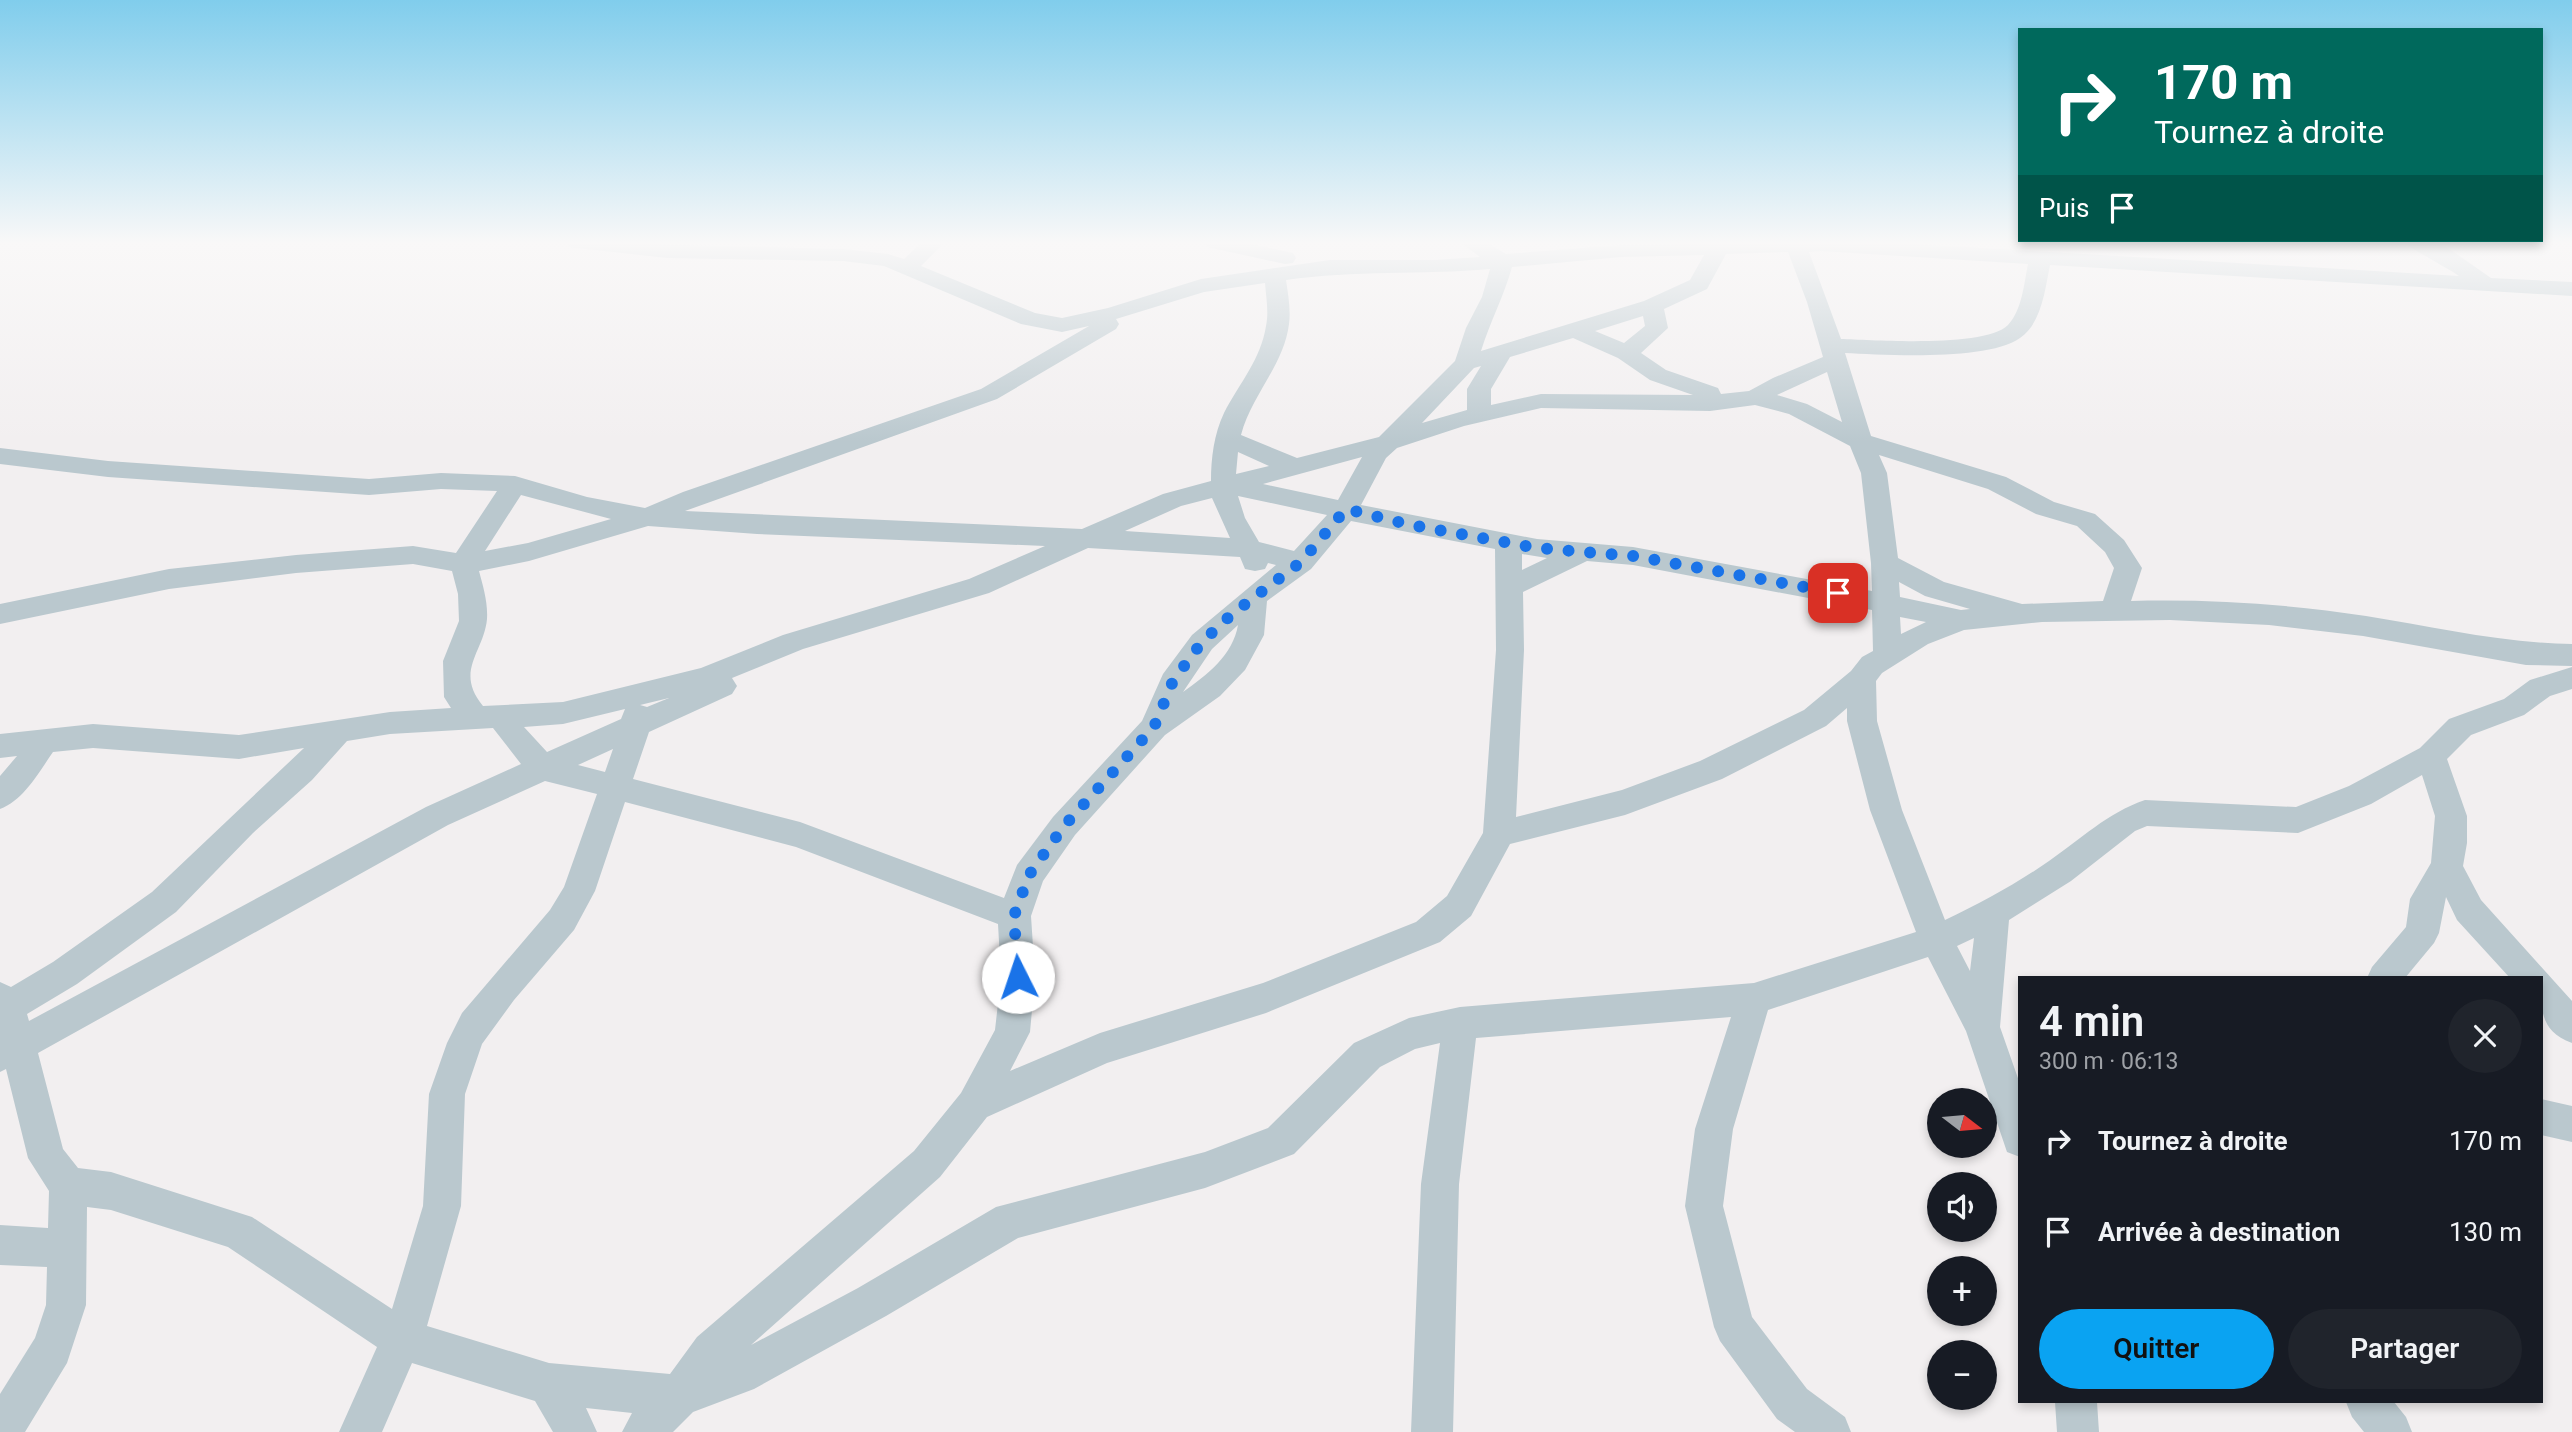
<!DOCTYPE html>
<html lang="fr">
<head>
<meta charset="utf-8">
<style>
	:root { --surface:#171b24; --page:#20242c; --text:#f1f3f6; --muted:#9ea1a6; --accent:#0aa3f2 }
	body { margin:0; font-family:Roboto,sans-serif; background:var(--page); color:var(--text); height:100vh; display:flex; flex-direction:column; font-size:26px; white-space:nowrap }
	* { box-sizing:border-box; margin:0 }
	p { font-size:23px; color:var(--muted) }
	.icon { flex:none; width:38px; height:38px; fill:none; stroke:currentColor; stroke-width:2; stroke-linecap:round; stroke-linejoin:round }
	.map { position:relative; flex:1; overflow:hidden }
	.panel { position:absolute; left:2018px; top:976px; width:525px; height:427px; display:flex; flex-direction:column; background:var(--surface); border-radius:0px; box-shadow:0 4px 10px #0003 }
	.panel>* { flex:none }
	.guide { position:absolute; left:2018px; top:28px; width:525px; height:214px; border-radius:0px; box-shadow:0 4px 10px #0003; background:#00695c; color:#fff; overflow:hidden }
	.needle { width:46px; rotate:106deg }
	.buttons { position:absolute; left:1927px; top:1088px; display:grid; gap:14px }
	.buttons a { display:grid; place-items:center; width:70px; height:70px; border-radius:50%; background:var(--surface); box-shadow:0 4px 10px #0003; font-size:35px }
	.pin { position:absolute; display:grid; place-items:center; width:60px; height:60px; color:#fff; margin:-30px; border-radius:14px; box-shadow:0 4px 10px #0006 }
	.me { position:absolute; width:77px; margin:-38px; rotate:356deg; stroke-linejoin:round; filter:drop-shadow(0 0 5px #0008) }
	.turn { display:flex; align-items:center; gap:24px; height:147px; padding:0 21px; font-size:32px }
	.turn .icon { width:91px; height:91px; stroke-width:2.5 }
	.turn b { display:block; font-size:49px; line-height:60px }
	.then { display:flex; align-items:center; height:66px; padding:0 21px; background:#0003; gap:14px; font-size:26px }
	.round { display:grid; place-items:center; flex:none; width:74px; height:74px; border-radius:37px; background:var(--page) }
	.head { display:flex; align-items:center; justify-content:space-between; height:119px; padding:0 21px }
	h1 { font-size:42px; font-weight:600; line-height:52px }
	.cta { display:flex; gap:14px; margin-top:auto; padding:14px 21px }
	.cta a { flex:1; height:80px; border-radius:42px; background:var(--accent); color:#111; font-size:28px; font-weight:600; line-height:80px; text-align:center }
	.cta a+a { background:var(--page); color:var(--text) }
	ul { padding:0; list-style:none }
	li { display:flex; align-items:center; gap:21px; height:91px; padding:0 21px }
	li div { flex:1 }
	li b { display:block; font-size:26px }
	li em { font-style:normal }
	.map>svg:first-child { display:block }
</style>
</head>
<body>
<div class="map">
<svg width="2572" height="1432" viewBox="0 0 2572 1432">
	<rect width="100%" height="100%" fill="#f2eff0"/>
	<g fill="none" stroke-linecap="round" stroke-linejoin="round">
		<path fill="#bac8ce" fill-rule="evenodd" d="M 566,242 L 843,249 L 888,254 L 904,259 L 922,242 L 945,242 L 921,266 L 1035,313 L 1062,318 L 1108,308 L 1201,279 L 1330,260 L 1435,260 L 1480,257 L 1460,242 L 1486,242 L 1506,254 L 1621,245 L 1879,242 L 2459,276 C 2448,268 2409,248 2404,242 L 2433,242 L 2448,248 L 2491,278 L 2572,282 L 2572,296 L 2050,265 C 2045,289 2042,323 2020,338 C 1988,361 1886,355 1845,353 L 1871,436 L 2006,477 L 2054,502 L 2095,514 L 2124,540 L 2142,568 L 2131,601 C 2209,599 2289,604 2366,616 C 2435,627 2502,643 2572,644 L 2572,666 L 2526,665 L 2363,636 L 2269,625 L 2170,620 L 2042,622 L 1964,630 L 1928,644 L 1882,673 L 1876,681 L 1877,721 L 1902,810 L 1945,920 C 1981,903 2016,884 2049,861 C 2081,839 2107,813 2145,800 L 2296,807 L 2349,786 L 2420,748 L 2449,719 L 2504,699 L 2530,680 L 2572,667 L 2572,689 L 2550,696 L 2524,715 L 2471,735 L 2447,759 L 2467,816 L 2467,843 L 2463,866 L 2481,900 L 2572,1001 L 2572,1043 C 2539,1031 2541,1008 2541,978 L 2510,978 L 2457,920 L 2446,897 L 2439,933 L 2434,943 L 2405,978 L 2367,978 L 2372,967 L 2406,927 L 2410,899 L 2431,863 L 2435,816 L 2422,775 L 2371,804 L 2298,833 L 2147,826 L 2135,831 L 2071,881 L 2009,920 L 2000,1027 L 2020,1084 L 2020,1157 L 2007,1152 L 1966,1031 L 1928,957 L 1768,1010 L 1733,1129 L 1723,1206 L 1752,1317 L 1807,1389 L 1845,1417 L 1851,1432 L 1795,1432 L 1777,1419 L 1720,1341 L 1714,1327 L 1685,1206 L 1695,1129 L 1731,1017 L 1476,1038 L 1459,1184 L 1453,1432 L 1411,1432 L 1421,1184 L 1440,1043 L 1415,1049 L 1380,1067 L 1294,1154 L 1205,1188 L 1018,1238 L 886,1316 L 754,1389 L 693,1412 L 673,1432 L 622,1432 L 632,1413 L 586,1408 L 597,1432 L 553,1432 L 535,1401 L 412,1363 L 382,1432 L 339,1432 L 377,1347 L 228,1247 L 111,1210 L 87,1207 L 86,1305 L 67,1363 L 25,1432 L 0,1432 L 0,1394 L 35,1338 L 46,1305 L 47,1267 L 0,1265 L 0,1225 L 48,1228 L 49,1191 L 28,1158 L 6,1069 L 0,1072 L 0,982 L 11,987 L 53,962 L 152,892 L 304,748 L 239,759 L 93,748 L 53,752 C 39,772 24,800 0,809 L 0,776 L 17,756 L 0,758 L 0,734 L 93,724 L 239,735 L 390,712 L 451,708 L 444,697 L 443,661 L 459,621 L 458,594 L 452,571 L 413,564 L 296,573 L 169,589 L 0,624 L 0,604 L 169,569 L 296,555 L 413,546 L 456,553 L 497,491 L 441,489 L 369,495 L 108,477 L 0,464 L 0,448 L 108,461 L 369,479 L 441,473 L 515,476 L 587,497 L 645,508 L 683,492 L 981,389 L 1089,326 L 1062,332 L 1021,324 L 884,266 L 843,261 L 667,258 L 577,248 L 569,247 ZM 1788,252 L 1807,302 L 1823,357 L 1773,378 L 1749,391 L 1721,394 L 1718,388 L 1666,370 L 1641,353 L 1668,328 L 1664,309 L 1707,289 L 1726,254 ZM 1809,252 L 1821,251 L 2028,264 C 2024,284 2022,310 2008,325 C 1986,348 1874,340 1841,339 ZM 1704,255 L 1690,280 L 1644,301 L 1481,351 C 1490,322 1504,296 1512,267 L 1621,257 ZM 1490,269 L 1482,297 L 1466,328 L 1455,361 L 1379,437 L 1297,458 L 1241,435 C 1251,396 1284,365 1289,324 C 1291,310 1288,294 1286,280 C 1354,270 1422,275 1490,269 ZM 1265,283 C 1266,297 1269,312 1266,326 C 1261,359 1239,384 1224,413 C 1214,434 1211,458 1211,481 L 1163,494 L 1082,529 L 685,511 L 997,399 L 1116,329 L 1119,324 L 1116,319 L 1204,292 ZM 1643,316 L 1645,326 L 1624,343 L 1595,331 ZM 1573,338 L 1618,358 L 1650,380 L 1693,395 L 1541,394 L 1491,405 L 1491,389 L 1510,357 ZM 1481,366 L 1467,389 L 1467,410 L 1422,423 L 1474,368 ZM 1827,372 L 1842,422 L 1807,404 L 1777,395 ZM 1755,405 L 1789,414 L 1850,446 L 1861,473 L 1871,563 L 1872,591 L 1633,547 L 1537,539 L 1361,505 L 1386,458 L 1397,448 L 1464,426 L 1541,408 L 1710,411 ZM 1238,452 L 1269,466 L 1236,474 ZM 1879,455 L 1988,489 L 2036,514 L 2077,526 L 2105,552 L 2114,568 L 2103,601 L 2022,604 L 1944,582 L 1898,558 L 1887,473 ZM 1362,457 L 1338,500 L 1263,484 ZM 521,495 L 611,519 L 528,543 L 485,551 ZM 1238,496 L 1327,515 L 1294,551 L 1259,542 L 1245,518 ZM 1212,498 L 1230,538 L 1125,531 L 1181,506 ZM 1351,521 L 1495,549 L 1496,650 L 1483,833 L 1447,896 L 1416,922 L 1263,983 L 1100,1033 L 1010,1071 L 1030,1032 L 1035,977 L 1031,916 L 1043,881 L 1075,835 L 1165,735 L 1220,696 L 1245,670 L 1264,635 L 1267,601 L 1311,569 ZM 648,526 L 757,534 L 1045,546 L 969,579 L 783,635 L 701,668 L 563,702 L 483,706 C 454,671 484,652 487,619 C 488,602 483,586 479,571 L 529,561 ZM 1088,548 L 1240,557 L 1245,569 L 1255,571 L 1265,569 L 1268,563 L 1276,565 L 1192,635 L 1163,674 L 1142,721 L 1053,817 L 1017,865 L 1004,898 L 800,822 L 633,779 L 649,732 L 732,694 L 737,686 L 732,678 L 803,649 L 989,593 ZM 1522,554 L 1547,558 L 1522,570 ZM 1587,561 L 1633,565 L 1872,610 L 1873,651 L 1862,657 L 1851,671 L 1804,710 L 1700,761 L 1622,790 L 1516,817 L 1524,650 L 1523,592 ZM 1899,582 L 1925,596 L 1970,609 L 1961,610 L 1900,597 ZM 1900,617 L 1926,622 L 1901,634 ZM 1238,625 C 1233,655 1207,675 1183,692 L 1212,649 ZM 669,698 L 647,707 L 640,705 ZM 1847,708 L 1847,721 L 1870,810 L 1916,932 L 1754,983 L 1460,1007 L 1409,1018 L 1354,1043 L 1268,1128 L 1205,1152 L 996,1207 L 858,1288 L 751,1345 L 940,1177 L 987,1117 L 1107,1063 L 1266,1013 L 1440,942 L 1471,916 L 1510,844 L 1625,815 L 1722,779 L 1826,726 ZM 625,709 L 621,719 L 547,752 L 524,727 L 563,724 ZM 493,728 L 521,764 L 426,807 L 29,1021 L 27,1014 L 77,984 L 176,912 L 253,833 L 312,780 L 347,741 L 390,734 ZM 613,749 L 605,772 L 578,765 ZM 545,781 L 597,794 L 564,887 L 550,910 L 462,1013 L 447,1043 L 429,1094 L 423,1206 L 392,1309 L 252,1217 L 111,1172 L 78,1168 L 63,1149 L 38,1053 L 448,825 ZM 625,802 L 796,847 L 998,924 L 1001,977 L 995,1030 L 961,1093 L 914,1151 L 697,1337 L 670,1374 L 549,1363 L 427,1326 L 461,1206 L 465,1094 L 482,1044 L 514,1000 L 574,930 L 595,891 ZM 1974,938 L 1970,971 L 1957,946 Z
			M 1204,242 L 1243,242 L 1293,253 L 1296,258 L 1293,263 L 1285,264 L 1207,247 Z
			M 2541,1099 L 2572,1106 L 2572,1142 L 2541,1135 Z
			M 2055,1402 L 2097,1402 L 2099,1432 L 2057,1432 Z
			M 2346,1402 L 2394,1402 L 2406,1417 L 2412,1432 L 2364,1432 L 2352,1417 Z"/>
	</g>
	<linearGradient id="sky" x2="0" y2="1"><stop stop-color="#80cdec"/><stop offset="0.55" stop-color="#f9f8f8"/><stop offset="1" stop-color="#f9f8f8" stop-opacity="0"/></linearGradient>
	<rect width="2572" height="442" fill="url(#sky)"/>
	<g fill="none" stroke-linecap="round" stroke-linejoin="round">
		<path stroke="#1a73e8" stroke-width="12" stroke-dasharray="0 21.6" d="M 1018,977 L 1014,916 L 1029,875 L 1064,826 L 1154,727 L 1173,681 L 1202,642 L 1231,615 L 1301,562 L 1346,509 L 1411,525 L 1537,548 L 1633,556 L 1838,593"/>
	</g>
</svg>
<div class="buttons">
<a><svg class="needle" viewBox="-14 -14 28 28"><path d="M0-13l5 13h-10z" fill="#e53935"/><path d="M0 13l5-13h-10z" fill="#9ea1a6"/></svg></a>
<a><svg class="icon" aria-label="sound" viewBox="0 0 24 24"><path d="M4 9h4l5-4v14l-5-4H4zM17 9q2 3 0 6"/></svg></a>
<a>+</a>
<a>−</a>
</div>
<div class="pin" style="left:1838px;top:593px;background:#d93025"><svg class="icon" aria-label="arrive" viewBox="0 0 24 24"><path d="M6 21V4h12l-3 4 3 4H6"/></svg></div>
<svg class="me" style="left:1018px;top:977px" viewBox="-20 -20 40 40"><circle r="19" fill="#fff"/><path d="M0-13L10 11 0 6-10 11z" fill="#1a73e8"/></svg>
<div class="guide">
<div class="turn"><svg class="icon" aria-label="right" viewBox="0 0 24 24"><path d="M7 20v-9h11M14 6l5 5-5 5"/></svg><div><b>170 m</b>Tournez à droite</div></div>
<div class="then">Puis<svg class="icon" aria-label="arrive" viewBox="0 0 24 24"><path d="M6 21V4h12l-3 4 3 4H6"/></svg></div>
</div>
<section class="panel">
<div class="head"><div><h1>4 min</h1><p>300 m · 06:13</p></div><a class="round"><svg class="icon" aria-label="close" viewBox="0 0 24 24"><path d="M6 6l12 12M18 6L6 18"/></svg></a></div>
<ul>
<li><svg class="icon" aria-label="right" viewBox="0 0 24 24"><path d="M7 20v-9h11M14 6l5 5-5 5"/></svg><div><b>Tournez à droite</b></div><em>170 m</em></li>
<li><svg class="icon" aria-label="arrive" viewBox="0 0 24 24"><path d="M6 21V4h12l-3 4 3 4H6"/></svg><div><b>Arrivée à destination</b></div><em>130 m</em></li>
</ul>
<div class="cta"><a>Quitter</a><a>Partager</a></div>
</section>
</div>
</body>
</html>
